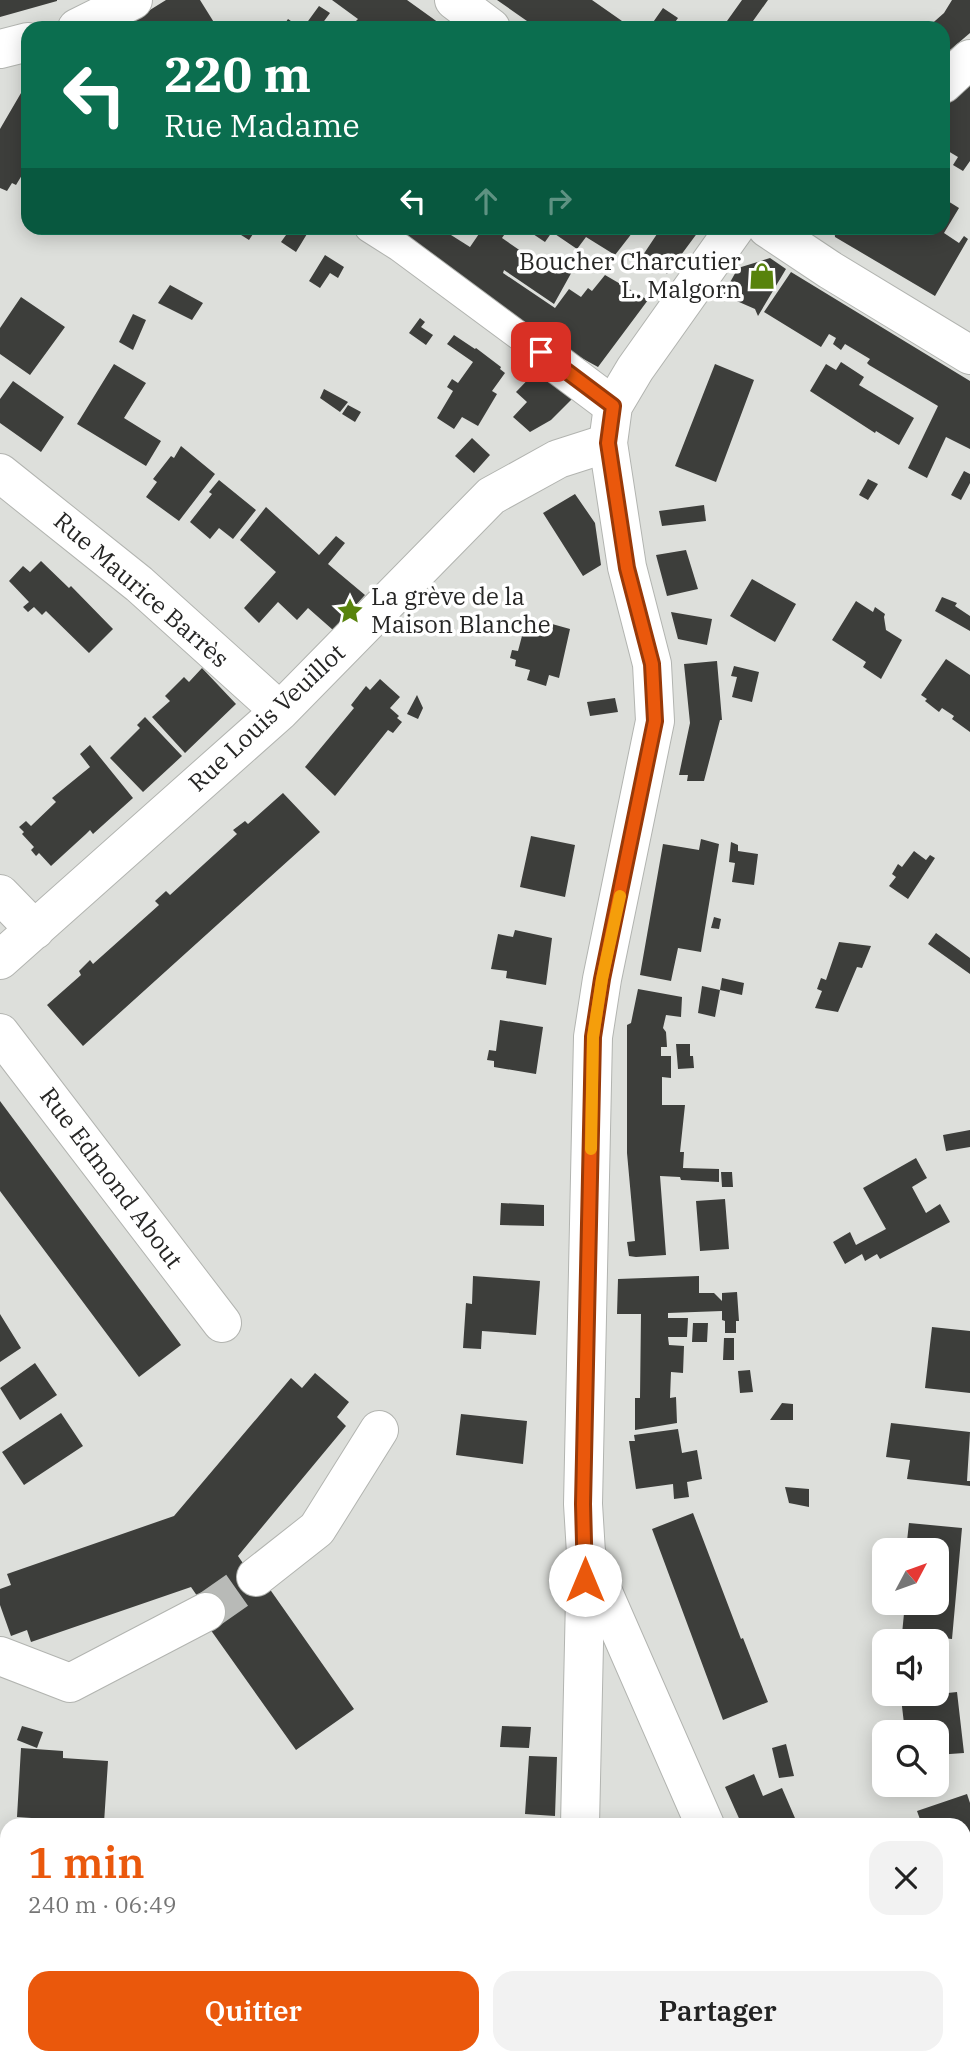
<!DOCTYPE html>
<html lang="fr">
<head>
<meta charset="utf-8">
<style>
	:root { --surface:#fff; --page:#f2f2f2; --text:#222; --muted:#767676; --accent:#ea580c }
	body { margin:0; font-family:"IBM Plex Serif",serif; background:var(--page); color:var(--text); height:100vh; display:flex; flex-direction:column; font-size:26px; white-space:nowrap }
	* { box-sizing:border-box; margin:0 }
	p { font-size:23px; color:var(--muted) }
	.icon { flex:none; width:38px; height:38px; fill:none; stroke:currentColor; stroke-width:2; stroke-linecap:round; stroke-linejoin:round }
	.map { position:relative; flex:1; overflow:hidden }
	.sheet { position:absolute; left:0px; top:1818px; width:971px; height:247px; display:flex; flex-direction:column; background:var(--surface); border-radius:21px 21px 0 0; box-shadow:0 4px 18px #0003 }
	.sheet>* { flex:none }
	.hud { position:absolute; left:21px; top:21px; width:929px; height:214px; border-radius:21px; box-shadow:0 4px 18px #0003; background:#0b6e4f; color:#fff; overflow:hidden }
	.needle { width:46px; rotate:49deg }
	.fabs { position:absolute; left:872px; top:1538px; display:grid; gap:14px }
	.fabs a { display:grid; place-items:center; width:77px; height:77px; border-radius:14px; background:var(--surface); box-shadow:0 4px 18px #0003; font-size:35px }
	.pin { position:absolute; display:grid; place-items:center; width:60px; height:60px; color:#fff; margin:-30px; border-radius:14px; box-shadow:0 4px 10px #0006 }
	.me { position:absolute; width:77px; margin:-38px; rotate:0deg; stroke-linejoin:round; filter:drop-shadow(0 0 5px #0008) }
	.turn { display:flex; align-items:center; gap:24px; height:147px; padding:0 28px; font-size:32px }
	.turn .icon { width:91px; height:91px; stroke-width:2.5 }
	.turn b { display:block; font-size:49px; line-height:60px }
	.lanes { display:flex; align-items:center; height:66px; padding:0 28px; background:#0003; justify-content:center; gap:35px; direction:ltr }
	.lanes .off { opacity:.35 }
	.round { display:grid; place-items:center; flex:none; width:74px; height:74px; border-radius:21px; background:var(--page) }
	.headline { display:flex; align-items:center; justify-content:space-between; height:119px; padding:0 28px }
	h1 { font-size:42px; font-weight:600; line-height:52px; color:var(--accent) }
	.action { display:flex; gap:14px; margin-top:auto; padding:14px 28px }
	.action a { flex:1; height:80px; border-radius:21px; background:var(--accent); color:#fff; font-size:28px; font-weight:600; line-height:80px; text-align:center }
	.action a+a { background:var(--page); color:var(--text) }
	.map>svg:first-child { display:block }
</style>
</head>
<body>
<div class="map">
<svg width="970" height="2064" viewBox="0 0 970 2064">
	<rect width="100%" height="100%" fill="#dddfdb"/>
	<path fill="#3d3e3b" d="M 0,0 L 57,0 L 57,1 L 0,17 Z
		M 166,0 L 200,0 L 215,24 L 208,28 L 121,28 Z
		M 332,0 L 407,0 L 446,28 L 365,28 L 356,21 L 358,19 Z
		M 497,0 L 592,0 L 632,28 L 537,28 Z
		M 742,0 L 768,0 L 748,28 L 722,28 Z
		M 952,0 L 970,0 L 970,33 L 943,56 L 943,28 L 927,28 L 944,13 Z
		M 319,6 L 330,13 L 319,28 L 303,28 Z
		M 663,8 L 678,18 L 671,28 L 649,28 Z
		M 288,19 L 301,28 L 282,28 Z
		M 28,81 L 28,165 L 16,185 L 12,183 L 7,191 L 0,188 L 0,129 Z
		M 970,83 L 970,161 L 963,171 L 953,165 L 958,157 L 943,148 L 943,121 L 950,110 L 943,106 Z
		M 943,198 L 959,208 L 944,233 L 959,243 L 964,236 L 968,239 L 935,296 L 835,237 L 834,228 L 943,228 Z
		M 230,228 L 257,228 L 249,240 Z
		M 291,228 L 310,229 L 296,252 L 281,242 Z
		M 383,228 L 456,228 L 451,235 L 470,247 L 483,228 L 509,228 L 502,238 L 531,258 L 574,268 L 554,304 L 504,270 L 503,273 L 555,308 L 569,289 L 581,297 L 588,288 L 592,291 L 605,275 L 648,300 L 598,367 L 538,334 Z
		M 524,228 L 636,228 L 615,255 L 586,237 L 577,249 L 552,232 L 545,242 Z
		M 661,228 L 701,228 L 667,274 L 643,255 Z
		M 325,255 L 344,267 L 338,278 L 330,273 L 320,288 L 309,281 Z
		M 770,258 L 786,269 L 758,316 L 755,309 L 723,295 L 738,268 Z
		M 791,272 L 970,381 L 970,449 L 946,437 L 927,478 L 908,468 L 938,406 L 869,365 L 867,363 L 870,359 L 845,344 L 841,350 L 833,344 L 836,338 L 829,334 L 821,347 L 764,312 Z
		M 170,285 L 203,303 L 192,320 L 158,303 Z
		M 21,297 L 65,327 L 30,375 L 0,354 L 0,328 Z
		M 133,314 L 146,320 L 133,350 L 119,342 Z
		M 420,318 L 425,322 L 421,327 L 433,335 L 426,345 L 409,333 Z
		M 454,335 L 475,349 L 476,348 L 501,367 L 500,369 L 505,373 L 492,391 L 497,394 L 478,426 L 462,417 L 454,429 L 437,418 L 453,391 L 447,387 L 452,379 L 458,383 L 473,362 L 447,344 Z
		M 841,362 L 864,377 L 859,385 L 914,418 L 899,445 L 876,431 L 875,433 L 810,391 L 826,364 L 836,370 Z
		M 114,364 L 146,383 L 124,418 L 161,441 L 146,466 L 77,424 Z
		M 715,364 L 754,380 L 716,482 L 675,466 Z
		M 539,368 L 574,397 L 551,420 L 530,432 L 513,417 L 527,402 L 516,392 Z
		M 13,381 L 64,417 L 41,452 L 0,423 L 0,399 Z
		M 324,389 L 348,402 L 340,412 L 320,398 Z
		M 348,405 L 361,412 L 355,422 L 342,414 Z
		M 472,438 L 490,455 L 474,473 L 455,456 Z
		M 181,446 L 215,474 L 179,521 L 146,497 L 157,482 L 153,479 L 171,456 L 174,458 Z
		M 964,471 L 970,474 L 970,483 L 961,500 L 951,495 Z
		M 868,479 L 878,484 L 868,500 L 859,495 Z
		M 219,480 L 256,510 L 233,539 L 219,528 L 210,539 L 190,522 L 212,494 L 209,492 Z
		M 575,494 L 595,523 L 601,565 L 583,576 L 543,513 Z
		M 704,505 L 706,521 L 662,526 L 659,511 Z
		M 266,507 L 319,555 L 336,536 L 345,543 L 328,564 L 365,595 L 333,630 L 308,608 L 297,620 L 278,602 L 259,623 L 244,608 L 276,572 L 240,540 Z
		M 686,550 L 698,589 L 667,596 L 656,555 Z
		M 41,561 L 69,588 L 71,586 L 113,629 L 89,653 L 46,611 L 42,615 L 34,607 L 28,612 L 23,607 L 29,602 L 9,581 L 23,566 L 30,572 Z
		M 752,579 L 796,604 L 775,642 L 730,616 Z
		M 942,597 L 957,603 L 955,606 L 970,616 L 970,631 L 935,611 Z
		M 856,601 L 873,612 L 875,607 L 885,614 L 884,617 L 886,630 L 902,640 L 881,679 L 863,667 L 866,662 L 832,640 Z
		M 671,612 L 712,619 L 707,645 L 678,639 Z
		M 527,617 L 570,629 L 559,678 L 549,675 L 546,686 L 527,680 L 530,670 L 515,666 L 516,660 L 510,658 L 512,650 L 518,651 Z
		M 946,659 L 970,675 L 970,732 L 952,719 L 954,716 L 942,708 L 939,712 L 925,701 L 927,699 L 921,695 Z
		M 717,661 L 722,720 L 720,720 L 704,781 L 687,781 L 688,775 L 679,775 L 690,723 L 684,664 Z
		M 734,666 L 759,672 L 752,702 L 732,697 L 737,677 L 731,676 Z
		M 202,668 L 236,704 L 185,753 L 152,717 L 170,701 L 165,696 L 184,677 L 189,682 Z
		M 380,679 L 400,697 L 390,708 L 399,716 L 397,718 L 402,722 L 393,733 L 388,730 L 335,796 L 305,767 L 354,708 L 351,705 L 366,686 L 370,690 Z
		M 417,695 L 423,708 L 418,719 L 407,714 Z
		M 615,698 L 618,712 L 590,716 L 587,702 Z
		M 145,717 L 182,756 L 143,792 L 110,758 L 140,728 L 137,725 Z
		M 90,745 L 133,798 L 93,834 L 90,830 L 86,834 L 51,866 L 39,853 L 36,856 L 31,850 L 34,847 L 22,834 L 24,832 L 19,827 L 26,821 L 31,826 L 56,802 L 52,798 L 90,767 L 80,754 Z
		M 283,793 L 320,832 L 83,1046 L 47,1005 L 81,975 L 79,971 L 90,960 L 93,964 L 159,905 L 155,901 L 166,891 L 170,895 L 237,834 L 233,830 L 245,821 L 248,824 Z
		M 531,836 L 575,845 L 565,897 L 520,887 Z
		M 701,839 L 719,844 L 701,952 L 678,948 L 671,981 L 640,975 L 663,844 L 699,850 Z
		M 731,842 L 738,845 L 738,851 L 758,854 L 754,885 L 732,882 L 735,863 L 729,862 Z
		M 914,851 L 926,860 L 930,855 L 935,858 L 908,899 L 889,886 L 896,877 L 892,874 L 898,864 L 902,867 Z
		M 714,917 L 721,919 L 719,929 L 711,928 Z
		M 515,930 L 552,938 L 546,985 L 506,978 L 507,971 L 491,969 L 498,934 L 513,937 Z
		M 936,933 L 970,958 L 970,974 L 928,944 Z
		M 839,942 L 871,946 L 862,968 L 857,967 L 838,1012 L 815,1008 L 822,991 L 817,989 L 821,978 L 826,980 Z
		M 722,978 L 744,983 L 742,995 L 720,990 Z
		M 702,986 L 720,990 L 715,1017 L 698,1013 Z
		M 638,989 L 682,997 L 681,1017 L 666,1015 L 663,1028 L 666,1032 L 667,1047 L 661,1047 L 661,1056 L 671,1056 L 671,1078 L 662,1077 L 662,1105 L 685,1105 L 680,1152 L 684,1152 L 683,1168 L 719,1169 L 719,1182 L 681,1180 L 680,1177 L 660,1176 L 666,1255 L 636,1257 L 629,1256 L 627,1242 L 635,1241 L 627,1153 L 627,1025 L 631,1023 Z
		M 500,1020 L 543,1027 L 536,1074 L 494,1067 L 494,1061 L 487,1060 L 489,1050 L 496,1051 Z
		M 676,1044 L 690,1044 L 690,1056 L 693,1056 L 694,1068 L 678,1069 Z
		M 0,1101 L 181,1345 L 139,1377 L 0,1191 Z
		M 970,1130 L 970,1147 L 946,1151 L 943,1135 Z
		M 916,1158 L 927,1178 L 912,1187 L 926,1213 L 940,1204 L 950,1222 L 880,1259 L 877,1254 L 865,1261 L 862,1254 L 845,1264 L 833,1242 L 850,1232 L 856,1245 L 886,1229 L 863,1188 Z
		M 721,1172 L 732,1172 L 733,1187 L 722,1187 Z
		M 725,1199 L 729,1249 L 700,1251 L 696,1201 Z
		M 501,1203 L 544,1205 L 544,1226 L 500,1225 Z
		M 473,1276 L 540,1281 L 536,1335 L 482,1331 L 481,1349 L 463,1348 L 466,1303 L 472,1304 Z
		M 699,1276 L 699,1293 L 714,1293 L 722,1301 L 722,1293 L 737,1292 L 739,1321 L 736,1321 L 736,1333 L 725,1333 L 725,1321 L 722,1320 L 722,1311 L 668,1313 L 668,1318 L 688,1318 L 687,1337 L 668,1337 L 669,1345 L 684,1346 L 683,1373 L 671,1372 L 670,1398 L 676,1397 L 677,1423 L 635,1430 L 635,1398 L 640,1398 L 641,1314 L 617,1314 L 618,1279 Z
		M 0,1314 L 21,1348 L 0,1362 Z
		M 693,1323 L 708,1323 L 707,1342 L 692,1342 Z
		M 932,1327 L 970,1331 L 970,1393 L 925,1388 Z
		M 724,1338 L 734,1338 L 734,1360 L 723,1360 Z
		M 35,1363 L 57,1395 L 20,1420 L 0,1388 Z
		M 750,1370 L 753,1392 L 740,1393 L 738,1371 Z
		M 315,1373 L 349,1402 L 337,1417 L 346,1426 L 238,1556 L 263,1592 L 269,1588 L 354,1709 L 296,1750 L 210,1629 L 217,1625 L 191,1587 L 31,1642 L 27,1630 L 11,1636 L 0,1605 L 0,1589 L 11,1585 L 7,1574 L 174,1516 L 291,1378 L 302,1388 Z
		M 782,1403 L 793,1404 L 793,1420 L 770,1420 Z
		M 61,1413 L 83,1446 L 24,1485 L 2,1452 Z
		M 461,1414 L 527,1421 L 523,1464 L 456,1455 Z
		M 891,1423 L 970,1432 L 967,1481 L 970,1481 L 970,1486 L 907,1479 L 910,1460 L 886,1457 Z
		M 678,1429 L 682,1453 L 697,1450 L 702,1479 L 687,1482 L 689,1497 L 674,1499 L 673,1484 L 636,1489 L 629,1441 L 635,1441 L 634,1435 Z
		M 785,1487 L 809,1489 L 809,1507 L 789,1503 Z
		M 693,1513 L 741,1639 L 743,1638 L 768,1702 L 723,1720 L 652,1529 Z
		M 909,1523 L 962,1528 L 952,1639 L 902,1634 L 905,1603 L 936,1603 L 936,1550 L 906,1550 Z
		M 957,1692 L 964,1753 L 936,1755 L 936,1732 L 905,1732 L 901,1698 Z
		M 22,1726 L 43,1732 L 37,1748 L 17,1740 Z
		M 502,1726 L 531,1727 L 529,1748 L 500,1747 Z
		M 786,1744 L 794,1776 L 779,1778 L 772,1748 Z
		M 21,1748 L 63,1751 L 63,1758 L 108,1761 L 104,1823 L 17,1817 Z
		M 529,1756 L 557,1757 L 555,1816 L 525,1814 Z
		M 754,1774 L 763,1796 L 782,1788 L 798,1825 L 742,1825 L 725,1787 Z
		M 967,1794 L 970,1803 L 970,1934 L 964,1919 L 964,1825 L 922,1825 L 917,1811 Z
		M 7,1946 L 7,1993 L 0,1987 L 0,1948 L 4,1950 Z
		M 79,2058 L 148,2058 L 155,2064 L 86,2064 Z
		M 326,2058 L 367,2058 L 374,2064 L 321,2064 Z"/>
	<g fill="none" stroke-linecap="round" stroke-linejoin="round">
		<path stroke="#b8bab7" stroke-width="38" stroke-dasharray="38 19" stroke-linecap="butt" d="M 206,1612 L 256,1577"/>
		<defs>
			<path id="pedestrian" d="M 369,228 L 399,247 L 541,352"/>
			<path id="minor" d="M 77,28 L 133,0
				M 0,49 L 28,42
				M 943,84 L 970,59
				M 541,352 L 613,406
				M 0,473 L 139,584 L 280,711
				M 0,894 L 35,930
				M 0,960 L 280,711 L 491,496 L 558,459 L 608,443
				M 0,1033 L 222,1323
				M 586,1553 L 705,1825
				M 256,1577 L 317,1529 L 379,1430
				M 0,1656 L 70,1683 L 206,1612
				M 0,1880 L 7,1886
				M 224,2058 L 231,2064
				M 806,2058 L 809,2064"/>
			<path id="tertiary" d="M 580,1825 L 586,1553 L 583,1504 L 593,1037 L 602,979 L 655,721 L 652,664 L 627,567 L 608,443 L 613,406 L 635,369 L 735,228
				M 559,2064 L 559,2058"/>
			<path id="secondary" d="M 454,0 L 491,28
				M 767,228 L 830,270 L 970,355"/>
		</defs>
		<use href="#pedestrian" stroke="#b2b4b0" stroke-width="30"/>
		<use href="#minor" stroke="#b2b4b0" stroke-width="40"/>
		<use href="#tertiary" stroke="#b2b4b0" stroke-width="40"/>
		<use href="#secondary" stroke="#b2b4b0" stroke-width="40"/>
		<use href="#pedestrian" stroke="#fff" stroke-width="28"/>
		<use href="#minor" stroke="#fff" stroke-width="38"/>
		<use href="#tertiary" stroke="#fff" stroke-width="38"/>
		<use href="#secondary" stroke="#fff" stroke-width="38"/>
	</g>
	<g fill="none" stroke-linecap="round" stroke-linejoin="round">
		<defs>
			<path id="route" d="M 541,352 L 613,406 L 608,443 L 627,568 L 652,664 L 655,721 L 602,979 L 593,1037 L 583,1504 L 585,1580"/>
		</defs>
		<use href="#route" stroke="#983908" stroke-width="18"/>
		<use href="#route" stroke="#ea580c" stroke-width="12"/>
		<path stroke="#f59e0b" stroke-width="12" d="M 591,1149 L 593,1037 L 602,979 L 620,896"/>
	</g>
	<defs>
		<symbol id="shop-bare" viewBox="-9 -9 18 18"><path d="M-5-2.5h2.3a2.7 3.5 0 0 1 5.4 0H5L5.5 6h-11ZM-1.5-2.5h3a1.5 2.3 0 0 0-3 0Z" fill="#58830c" stroke="#fff" stroke-width="2.5" paint-order="stroke"/></symbol>
		<symbol id="sight-bare" viewBox="-9 -9 18 18"><path d="M0-6L1.8-2.2L6-1.7L2.9 1.2L3.7 5.4L0 3.3L-3.7 5.4L-2.9 1.2L-6-1.7L-1.8-2.2Z" fill="#58830c" stroke="#fff" stroke-width="2.5" paint-order="stroke"/></symbol>
	</defs>
	<g fill-rule="evenodd">
		<use href="#shop-bare" x="743" y="257" width="38" height="38"/>
		<use href="#sight-bare" x="331" y="592" width="38" height="38"/>
	</g>
	<g text-anchor="middle" stroke-width="7" stroke-linejoin="round" paint-order="stroke">
		<g font-size="24" fill="#262625" stroke="#fff" text-anchor="end">
			<text x="741" y="270">Boucher Charcutier<tspan x="741" dy="28">L. Malgorn</tspan></text>
			<text x="371" y="605" text-anchor="start">La grève de la<tspan x="371" dy="28">Maison Blanche</tspan></text>
		</g>
		<g font-size="24" fill="#262625" stroke="#fff">
			<text transform="translate(141 590) rotate(41)" y="8">Rue Maurice Barrès</text>
			<text transform="translate(267 718) rotate(-43)" y="8">Rue Louis Veuillot</text>
			<text transform="translate(111 1178) rotate(53)" y="8">Rue Edmond About</text>
		</g>
	</g>
</svg>
<div class="fabs">
<a><svg class="needle" viewBox="-14 -14 28 28"><path d="M0-13l5 13h-10z" fill="#e53935"/><path d="M0 13l5-13h-10z" fill="#767676"/></svg></a>
<a><svg class="icon" aria-label="sound" viewBox="0 0 24 24"><path d="M4 9h4l5-4v14l-5-4H4zM17 9q2 3 0 6"/></svg></a>
<a><svg class="icon" aria-label="search" viewBox="0 0 24 24"><circle cx="10" cy="10" r="6"/><path d="M15 15l6 6"/></svg></a>
</div>
<div class="pin" style="left:541px;top:352px;background:#d93025"><svg class="icon" aria-label="arrive" viewBox="0 0 24 24"><path d="M6 21V4h12l-3 4 3 4H6"/></svg></div>
<svg class="me" style="left:585px;top:1580px" viewBox="-20 -20 40 40"><circle r="19" fill="#fff"/><path d="M0-13L10 11 0 6-10 11z" fill="#ea580c"/></svg>
<div class="hud">
<div class="turn"><svg class="icon" aria-label="left" viewBox="0 0 24 24"><path d="M17 20v-9H6M10 6l-5 5 5 5"/></svg><div><b>220 m</b>Rue Madame</div></div>
<div class="lanes"><svg class="icon" aria-label="left" viewBox="0 0 24 24"><path d="M17 20v-9H6M10 6l-5 5 5 5"/></svg><svg class="icon off" aria-label="ahead" viewBox="0 0 24 24"><path d="M12 20V5M6 11l6-6 6 6"/></svg><svg class="icon off" aria-label="right" viewBox="0 0 24 24"><path d="M7 20v-9h11M14 6l5 5-5 5"/></svg></div>
</div>
<section class="sheet">
<div class="headline"><div><h1>1 min</h1><p>240 m · 06:49</p></div><a class="round"><svg class="icon" aria-label="close" viewBox="0 0 24 24"><path d="M6 6l12 12M18 6L6 18"/></svg></a></div>
<div class="action"><a>Quitter</a><a>Partager</a></div>
</section>
</div>
</body>
</html>
